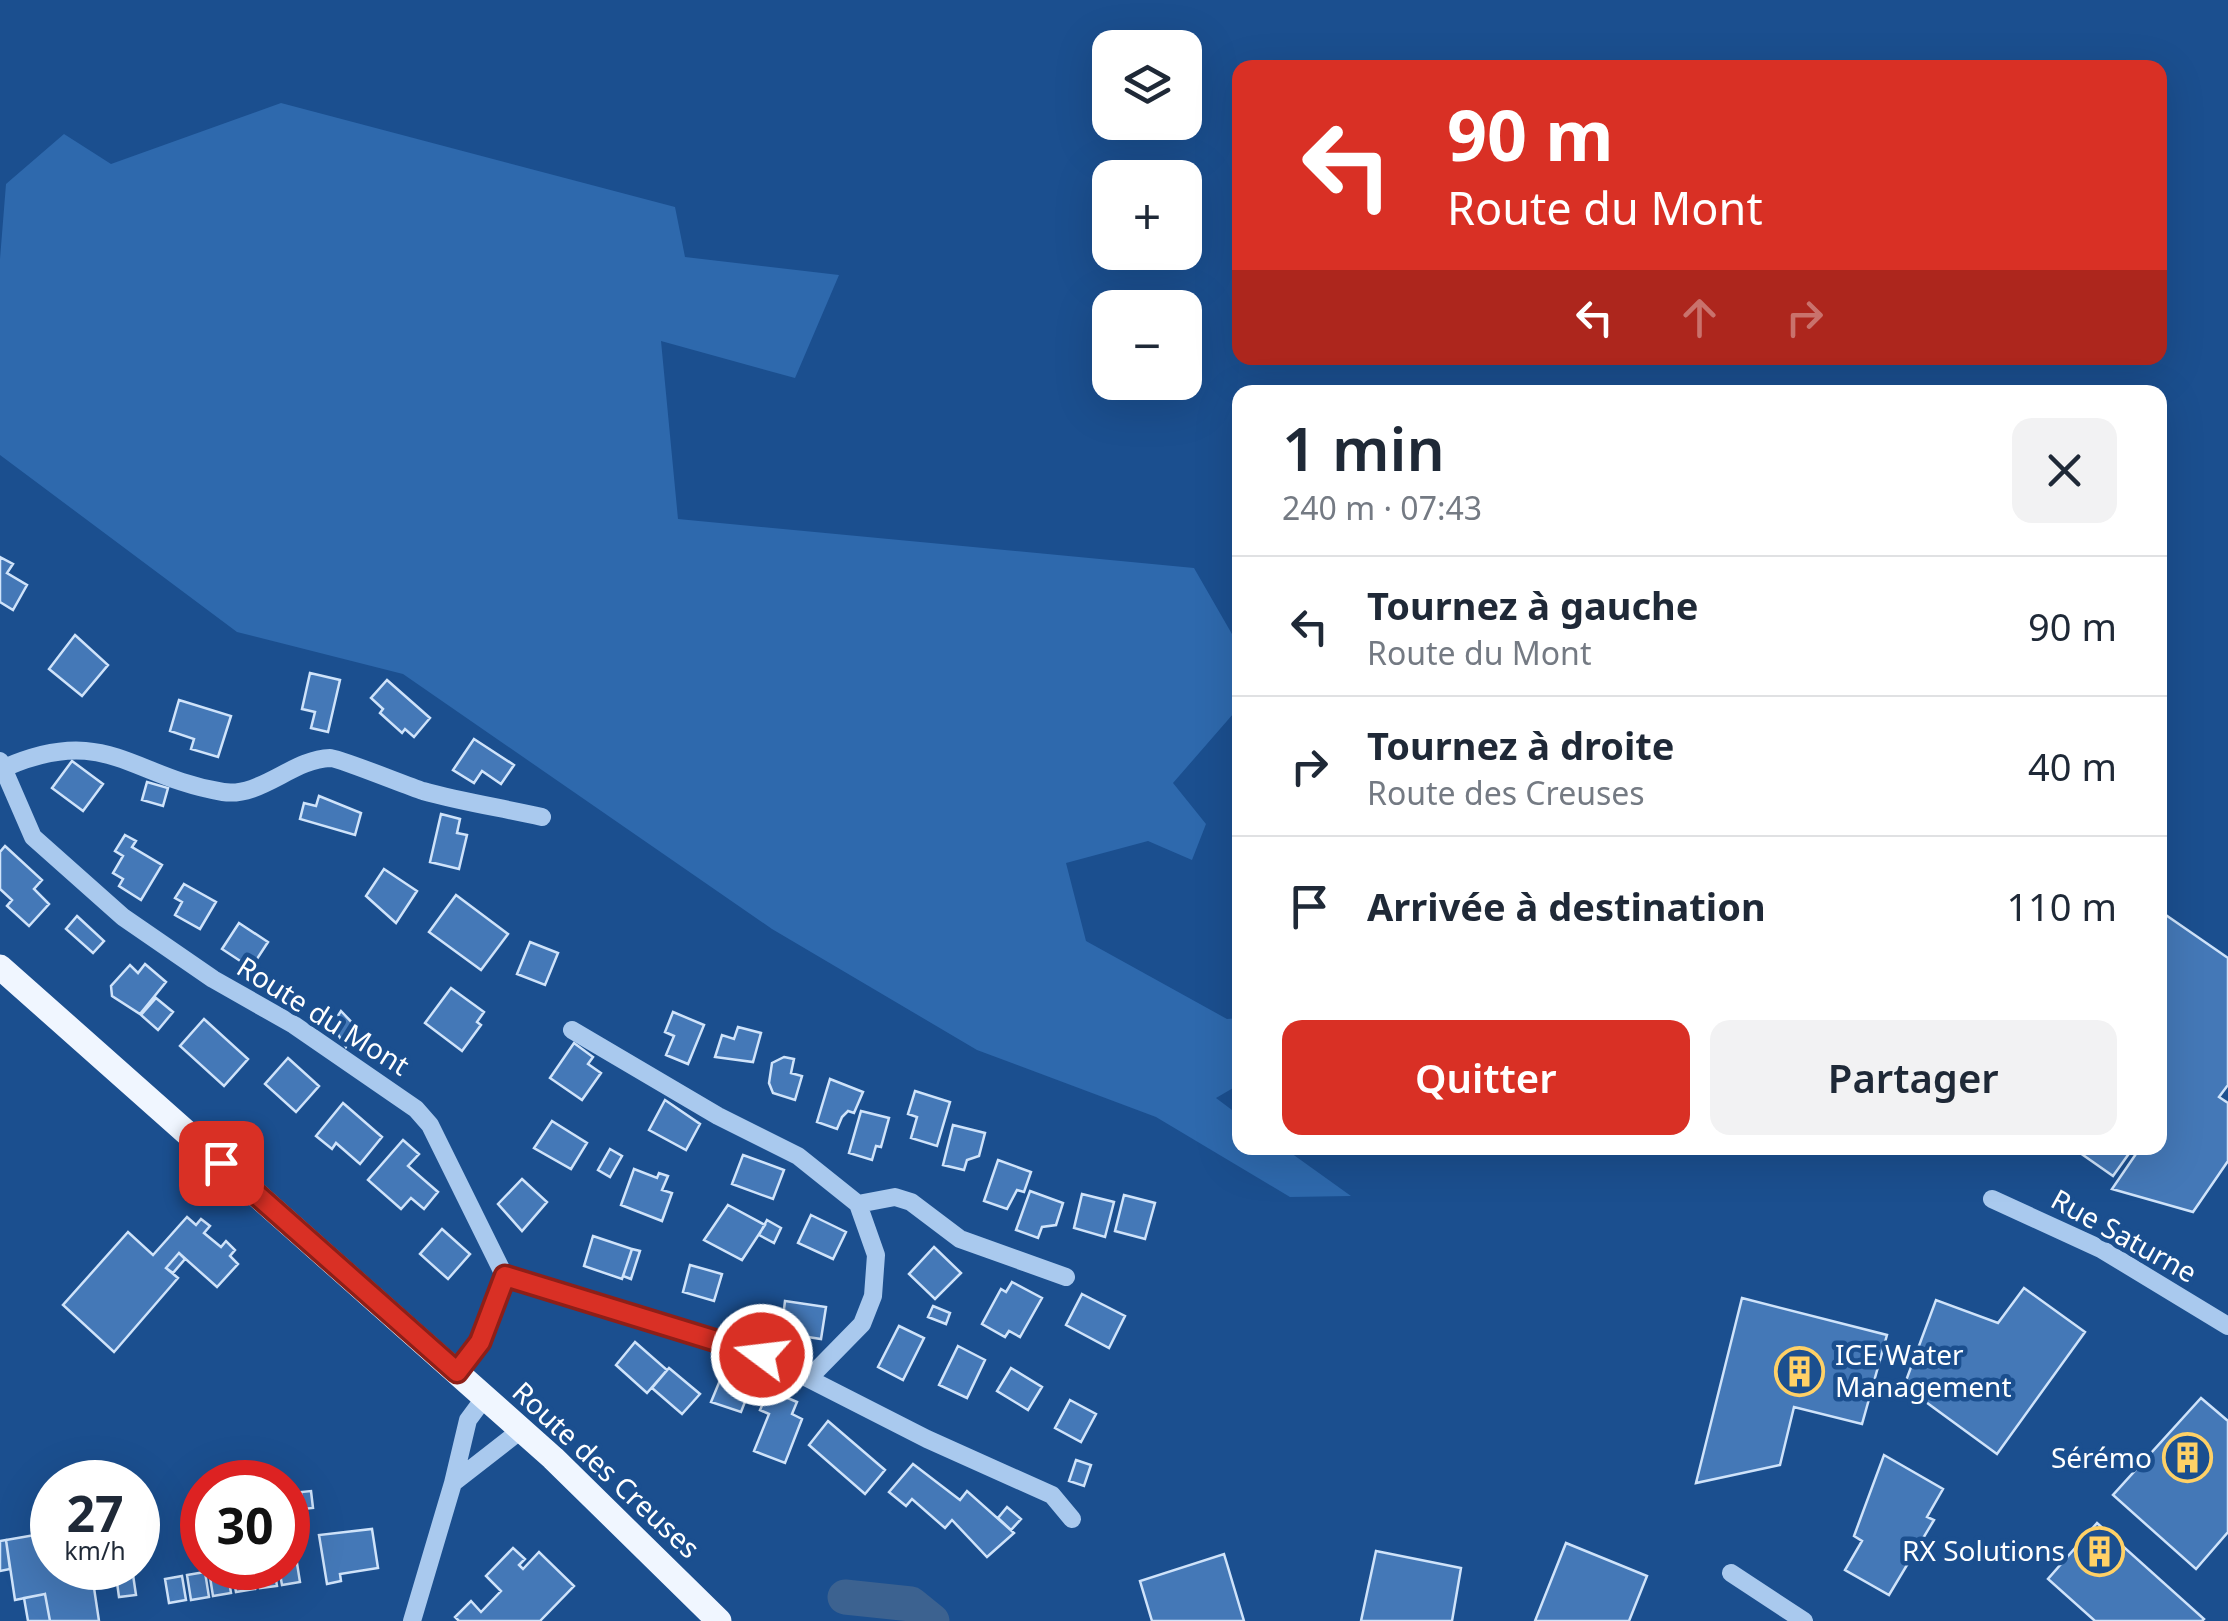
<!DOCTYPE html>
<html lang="fr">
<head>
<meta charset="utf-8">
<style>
	:root { --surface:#fff; --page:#f2f2f3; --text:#1f2937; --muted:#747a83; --line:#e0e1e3; --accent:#d93025 }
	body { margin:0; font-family:"Noto Sans",sans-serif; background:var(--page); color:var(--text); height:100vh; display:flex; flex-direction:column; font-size:38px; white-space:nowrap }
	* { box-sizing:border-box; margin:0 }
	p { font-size:32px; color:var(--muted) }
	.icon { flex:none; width:55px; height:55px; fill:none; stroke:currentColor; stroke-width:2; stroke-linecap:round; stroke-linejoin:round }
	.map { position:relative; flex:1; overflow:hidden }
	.sheet { position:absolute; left:1232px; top:385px; width:935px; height:770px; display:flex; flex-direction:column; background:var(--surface); border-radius:20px; box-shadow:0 10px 40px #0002 }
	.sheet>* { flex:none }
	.hud { position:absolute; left:1232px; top:60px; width:935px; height:305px; border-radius:20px; box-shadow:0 10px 40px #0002; background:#d93025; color:#fff; overflow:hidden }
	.fabs { position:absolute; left:1092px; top:30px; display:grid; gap:20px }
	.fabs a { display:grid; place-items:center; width:110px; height:110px; border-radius:20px; background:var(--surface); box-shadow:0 10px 40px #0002; font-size:50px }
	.speed { position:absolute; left:30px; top:1460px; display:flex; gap:20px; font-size:50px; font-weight:700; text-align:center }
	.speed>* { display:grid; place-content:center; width:130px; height:130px; border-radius:50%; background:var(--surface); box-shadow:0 10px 40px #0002; line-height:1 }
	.speed small { font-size:25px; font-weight:400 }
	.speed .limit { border:15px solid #d22; background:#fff; color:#111 }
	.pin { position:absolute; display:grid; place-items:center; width:85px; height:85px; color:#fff; margin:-42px; border-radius:20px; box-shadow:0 5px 15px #0006 }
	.me { position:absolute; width:110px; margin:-55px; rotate:285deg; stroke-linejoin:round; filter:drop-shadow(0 0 8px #0008) }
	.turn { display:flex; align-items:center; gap:35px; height:210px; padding:0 50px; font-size:45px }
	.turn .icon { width:130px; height:130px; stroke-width:2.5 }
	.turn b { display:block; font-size:70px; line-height:85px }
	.lanes { display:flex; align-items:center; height:95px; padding:0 50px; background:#0003; justify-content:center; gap:50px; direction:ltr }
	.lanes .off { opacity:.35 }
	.round { display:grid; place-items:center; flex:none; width:105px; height:105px; border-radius:20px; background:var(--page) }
	.overview { display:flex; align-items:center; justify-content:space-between; height:170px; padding:0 50px }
	h1 { font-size:60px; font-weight:600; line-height:75px }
	.action { display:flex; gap:20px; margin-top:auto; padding:20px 50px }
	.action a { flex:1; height:115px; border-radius:20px; background:var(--accent); color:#fff; font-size:40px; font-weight:600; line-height:115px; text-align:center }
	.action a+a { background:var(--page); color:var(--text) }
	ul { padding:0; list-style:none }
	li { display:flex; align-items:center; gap:30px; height:140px; padding:0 50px; border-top:2px solid var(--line) }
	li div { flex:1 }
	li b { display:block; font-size:38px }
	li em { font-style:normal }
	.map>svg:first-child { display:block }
</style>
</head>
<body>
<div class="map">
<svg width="2228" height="1621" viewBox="0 0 2228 1621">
	<rect width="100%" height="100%" fill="#1b4f8f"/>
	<path fill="#2e69ad" d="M 281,103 L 675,207 L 685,257 L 839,275 L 795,378 L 661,341 L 678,519 L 1194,568 L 1240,648 L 1240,706 L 1173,783 L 1206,824 L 1192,860 L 1148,841 L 1066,863 L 1086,941 L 1227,1019 L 1240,1018 L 1240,1084 L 1216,1098 L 1240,1116 L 1240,1148 L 1284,1148 L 1351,1196 L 1290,1197 L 1156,1117 L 977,1050 L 772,929 L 403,674 L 237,632 L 0,455 L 0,259 L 6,184 L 64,134 L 111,164 Z"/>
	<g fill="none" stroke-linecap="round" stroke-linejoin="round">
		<path stroke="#3c6290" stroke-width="35" d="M 845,1597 L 911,1604 L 932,1621"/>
	</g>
	<path fill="#4478b7" stroke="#cfe3fa" stroke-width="2.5" d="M 0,557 L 13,564 L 7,573 L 27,585 L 13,610 L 0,602 Z
		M 75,635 L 108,665 L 82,696 L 49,669 Z
		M 310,673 L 340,680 L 328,732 L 311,728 L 315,712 L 302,709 Z
		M 387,680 L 430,718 L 414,737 L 405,729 L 402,733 L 380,713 L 383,709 L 371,698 Z
		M 179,700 L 231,716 L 218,757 L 191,749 L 194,739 L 170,731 Z
		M 474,739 L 514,765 L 501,784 L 482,771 L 474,783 L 453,770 Z
		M 72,761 L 103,784 L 83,811 L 52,788 Z
		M 147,782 L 168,788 L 163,806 L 142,800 Z
		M 319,796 L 361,813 L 355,835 L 300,819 L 304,803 L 316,806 Z
		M 441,814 L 460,819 L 457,833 L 467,835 L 459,869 L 430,862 Z
		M 125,835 L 136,841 L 132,847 L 162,865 L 141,900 L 119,886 L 123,879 L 113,873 L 123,856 L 115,851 Z
		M 5,846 L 42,880 L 34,889 L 49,904 L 29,926 L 7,906 L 12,900 L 0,889 L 0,852 Z
		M 384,869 L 417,891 L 396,923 L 366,896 Z
		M 184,884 L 216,902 L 200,929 L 175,915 L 182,902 L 175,898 Z
		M 456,895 L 508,934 L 481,970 L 429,932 Z
		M 2160,911 L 2228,958 L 2228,1085 L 2219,1097 L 2228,1103 L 2228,1161 L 2193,1212 L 2112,1189 L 2140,1148 L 2160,1148 Z
		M 77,916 L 104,941 L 93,953 L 66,929 Z
		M 239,923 L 268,942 L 251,968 L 222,949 Z
		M 530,942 L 558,953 L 545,985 L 517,974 Z
		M 145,964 L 166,982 L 140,1014 L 112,996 L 111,986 L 130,965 L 138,973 Z
		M 451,988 L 484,1012 L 477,1022 L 481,1025 L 462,1051 L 425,1023 Z
		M 156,998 L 173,1012 L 158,1030 L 141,1015 Z
		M 341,1011 L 358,1029 L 346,1047 L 332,1025 Z
		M 673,1012 L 704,1025 L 688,1064 L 666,1055 L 674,1036 L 665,1032 Z
		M 204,1019 L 248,1059 L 224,1086 L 180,1046 Z
		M 738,1027 L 761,1033 L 753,1062 L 715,1057 L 722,1035 L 734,1039 Z
		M 574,1043 L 593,1057 L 588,1064 L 601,1073 L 582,1100 L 550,1078 Z
		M 784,1057 L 794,1059 L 791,1073 L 802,1076 L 795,1100 L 773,1093 L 769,1083 L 772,1063 Z
		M 288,1058 L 319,1086 L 296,1112 L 265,1084 Z
		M 830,1079 L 863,1092 L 854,1113 L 848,1111 L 842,1117 L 837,1129 L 817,1122 Z
		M 915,1091 L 950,1102 L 937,1146 L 911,1138 L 917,1117 L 908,1114 Z
		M 665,1100 L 700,1124 L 686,1150 L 649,1130 Z
		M 343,1103 L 382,1137 L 360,1164 L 336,1143 L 332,1149 L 316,1136 Z
		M 861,1111 L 889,1118 L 881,1147 L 876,1146 L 872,1160 L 849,1153 Z
		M 552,1121 L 587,1143 L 571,1169 L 534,1148 Z
		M 953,1125 L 985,1133 L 979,1156 L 967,1160 L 964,1170 L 943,1165 Z
		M 403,1140 L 419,1154 L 408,1166 L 438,1192 L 424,1209 L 411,1198 L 401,1209 L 368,1180 Z
		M 2073,1148 L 2133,1148 L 2113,1176 Z
		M 610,1149 L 622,1156 L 610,1177 L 598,1170 Z
		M 743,1155 L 784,1170 L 773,1199 L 732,1184 Z
		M 998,1160 L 1031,1172 L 1024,1192 L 1017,1190 L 1007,1209 L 984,1201 Z
		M 634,1169 L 657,1178 L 659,1173 L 668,1176 L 662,1190 L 672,1193 L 662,1221 L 621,1205 Z
		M 522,1179 L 547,1202 L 522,1231 L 498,1204 Z
		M 1030,1191 L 1063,1203 L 1056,1225 L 1042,1227 L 1038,1238 L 1016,1230 Z
		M 1082,1194 L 1114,1202 L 1105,1237 L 1074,1228 Z
		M 1124,1195 L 1155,1203 L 1145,1239 L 1115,1231 Z
		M 728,1205 L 765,1225 L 742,1260 L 704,1240 Z
		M 811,1215 L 846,1232 L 833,1259 L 798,1243 Z
		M 187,1217 L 196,1225 L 201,1219 L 210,1226 L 204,1233 L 221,1247 L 226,1241 L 235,1250 L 230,1256 L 238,1264 L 217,1287 L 179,1253 L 166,1268 L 178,1278 L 114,1352 L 63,1305 L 128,1232 L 153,1255 Z
		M 767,1220 L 781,1228 L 774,1243 L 759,1235 Z
		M 442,1229 L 470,1254 L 448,1279 L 420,1254 Z
		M 593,1236 L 632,1249 L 622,1279 L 584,1266 Z
		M 934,1247 L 961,1273 L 935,1299 L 909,1274 Z
		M 632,1249 L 640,1251 L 631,1279 L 623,1276 Z
		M 179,1253 L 185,1259 L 173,1273 L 166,1268 Z
		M 690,1265 L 722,1274 L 714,1301 L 683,1292 Z
		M 1012,1282 L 1042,1298 L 1020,1337 L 1009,1331 L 1005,1337 L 982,1324 L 1001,1289 L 1006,1292 Z
		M 2024,1288 L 2085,1332 L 1997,1454 L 1904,1386 L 1936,1300 L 1998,1323 Z
		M 1082,1294 L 1125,1316 L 1109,1348 L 1066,1325 Z
		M 1742,1298 L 1887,1335 L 1862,1424 L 1794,1407 L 1780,1465 L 1696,1483 Z
		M 785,1301 L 826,1307 L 821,1339 L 781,1333 Z
		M 933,1306 L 950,1313 L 946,1324 L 928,1317 Z
		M 899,1326 L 924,1338 L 903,1380 L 878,1367 Z
		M 635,1342 L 667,1370 L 647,1393 L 616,1365 Z
		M 958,1346 L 985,1360 L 967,1398 L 939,1385 Z
		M 669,1368 L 700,1394 L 682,1414 L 652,1388 Z
		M 1011,1368 L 1042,1387 L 1028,1410 L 997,1391 Z
		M 723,1373 L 752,1384 L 741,1412 L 711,1402 Z
		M 769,1390 L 797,1402 L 792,1414 L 802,1419 L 785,1463 L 754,1451 L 769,1414 L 760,1410 Z
		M 2201,1398 L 2228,1421 L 2228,1532 L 2196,1569 L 2113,1495 Z
		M 1070,1400 L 1096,1414 L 1081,1442 L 1055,1428 Z
		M 828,1421 L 885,1470 L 865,1494 L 809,1445 Z
		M 1884,1455 L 1943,1489 L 1927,1517 L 1934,1520 L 1889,1595 L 1845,1570 L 1862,1541 L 1854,1536 Z
		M 1076,1460 L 1091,1465 L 1084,1486 L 1069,1481 Z
		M 913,1464 L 960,1500 L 967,1491 L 1014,1533 L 987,1557 L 952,1520 L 945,1528 L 912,1499 L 906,1506 L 889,1492 Z
		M 311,1491 L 313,1508 L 303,1509 L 301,1492 Z
		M 1007,1507 L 1021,1519 L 1011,1530 L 998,1518 Z
		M 138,1512 L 143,1512 L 149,1557 L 138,1558 Z
		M 2097,1523 L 2204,1619 L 2202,1621 L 2095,1621 L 2048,1579 Z
		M 372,1529 L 378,1568 L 340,1574 L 341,1581 L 327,1584 L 319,1535 Z
		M 52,1532 L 52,1568 L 91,1568 L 99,1621 L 50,1621 L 45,1594 L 15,1600 L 6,1540 Z
		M 6,1540 L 10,1569 L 0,1571 L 0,1541 Z
		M 1566,1543 L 1647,1576 L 1629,1621 L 1535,1621 Z
		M 513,1548 L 525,1559 L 519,1565 L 523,1569 L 539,1552 L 574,1586 L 540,1621 L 459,1621 L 455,1617 L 471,1601 L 481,1612 L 501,1591 L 486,1576 Z
		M 1376,1551 L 1461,1568 L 1452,1621 L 1361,1621 Z
		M 1224,1554 L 1244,1621 L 1152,1621 L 1140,1581 Z
		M 296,1557 L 300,1582 L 282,1585 L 279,1568 L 288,1568 L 288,1558 Z
		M 115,1568 L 132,1568 L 136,1595 L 119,1597 Z
		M 227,1568 L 231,1593 L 213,1596 L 209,1571 Z
		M 232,1568 L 251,1568 L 255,1589 L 236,1592 Z
		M 256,1568 L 274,1568 L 277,1586 L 260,1588 Z
		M 205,1572 L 209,1597 L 191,1600 L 187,1575 Z
		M 182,1576 L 186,1600 L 169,1603 L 165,1579 Z
		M 45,1594 L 50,1621 L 28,1621 L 24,1598 Z"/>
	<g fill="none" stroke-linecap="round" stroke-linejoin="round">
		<path stroke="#a9c9ee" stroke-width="18" d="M 0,761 L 33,837 L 123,917 L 213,979 L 294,1025 L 416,1109 L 430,1125 L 505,1277 L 481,1342 L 457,1372
			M 4,768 C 106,723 131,777 223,792 C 260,798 293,759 330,758 C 339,758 407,786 423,791 C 462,802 503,808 542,817
			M 572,1030 L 718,1116 L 798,1156 L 858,1204 L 876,1255 L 873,1296 L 862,1324 L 810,1377
			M 1992,1199 L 2101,1249 L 2228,1326
			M 858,1204 L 895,1197 L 911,1202 L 960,1239 L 1066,1277
			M 505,1277 L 762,1355 L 927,1439 L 1052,1495 L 1072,1519
			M 485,1397 L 468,1420 L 453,1483 L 521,1430
			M 1731,1573 L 1804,1621
			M 412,1621 L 453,1483"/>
		<path stroke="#f0f6ff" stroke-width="25" d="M 0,967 L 553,1458 L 719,1621"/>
	</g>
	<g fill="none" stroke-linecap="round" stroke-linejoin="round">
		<defs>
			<path id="route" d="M 221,1163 L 457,1372 L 480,1342 L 505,1276 L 762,1355"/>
		</defs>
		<use href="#route" stroke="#8d1f18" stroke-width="25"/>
		<use href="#route" stroke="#d93025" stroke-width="18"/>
	</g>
	<defs>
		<symbol id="building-ring" viewBox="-11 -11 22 22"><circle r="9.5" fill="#1b4f8f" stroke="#ffd166" stroke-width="1.5"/><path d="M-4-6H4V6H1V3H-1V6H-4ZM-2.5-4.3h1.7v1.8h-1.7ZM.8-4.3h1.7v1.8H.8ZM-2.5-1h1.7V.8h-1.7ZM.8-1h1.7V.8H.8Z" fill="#ffd166"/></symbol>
	</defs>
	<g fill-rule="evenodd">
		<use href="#building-ring" x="1772" y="1344" width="55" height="55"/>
		<use href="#building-ring" x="2160" y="1430" width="55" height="55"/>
		<use href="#building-ring" x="2072" y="1524" width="55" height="55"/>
	</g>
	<g text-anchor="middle" stroke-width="9" stroke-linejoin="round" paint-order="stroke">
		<g font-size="28" fill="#fff" stroke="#1b4f8f">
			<text transform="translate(323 1016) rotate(32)" y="10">Route du Mont</text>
			<text transform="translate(2124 1236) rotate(29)" y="10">Rue Saturne</text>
			<text transform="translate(606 1470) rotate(43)" y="10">Route des Creuses</text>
		</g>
		<g font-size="28" fill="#fff" stroke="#1b4f8f" text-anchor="end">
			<text x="1835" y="1365" text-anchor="start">ICE Water<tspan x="1835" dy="32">Management</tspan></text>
			<text x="2152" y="1468">Sérémo</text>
			<text x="2065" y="1561">RX Solutions</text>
		</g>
	</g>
</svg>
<div class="fabs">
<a><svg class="icon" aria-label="layers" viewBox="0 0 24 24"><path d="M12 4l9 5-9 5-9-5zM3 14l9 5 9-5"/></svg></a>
<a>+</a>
<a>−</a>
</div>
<div class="speed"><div>27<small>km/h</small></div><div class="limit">30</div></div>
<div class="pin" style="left:221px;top:1163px;background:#d93025"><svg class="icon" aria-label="arrive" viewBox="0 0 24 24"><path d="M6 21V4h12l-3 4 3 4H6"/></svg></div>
<svg class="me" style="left:762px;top:1355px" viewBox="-20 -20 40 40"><circle r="17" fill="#d93025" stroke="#fff" stroke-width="3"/><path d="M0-11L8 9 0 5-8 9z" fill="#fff"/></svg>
<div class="hud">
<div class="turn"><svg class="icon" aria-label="left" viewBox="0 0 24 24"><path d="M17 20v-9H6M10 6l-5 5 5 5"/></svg><div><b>90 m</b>Route du Mont</div></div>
<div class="lanes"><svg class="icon" aria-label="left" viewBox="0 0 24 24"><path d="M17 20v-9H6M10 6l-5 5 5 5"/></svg><svg class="icon off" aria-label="ahead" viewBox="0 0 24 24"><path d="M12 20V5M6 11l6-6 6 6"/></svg><svg class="icon off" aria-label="right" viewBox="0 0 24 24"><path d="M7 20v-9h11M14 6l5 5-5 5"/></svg></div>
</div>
<section class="sheet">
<div class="overview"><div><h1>1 min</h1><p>240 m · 07:43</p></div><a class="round"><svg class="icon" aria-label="close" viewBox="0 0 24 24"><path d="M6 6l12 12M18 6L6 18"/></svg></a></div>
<ul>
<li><svg class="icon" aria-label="left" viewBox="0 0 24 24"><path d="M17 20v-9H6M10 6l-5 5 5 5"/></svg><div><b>Tournez à gauche</b><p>Route du Mont</p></div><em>90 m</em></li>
<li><svg class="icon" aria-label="right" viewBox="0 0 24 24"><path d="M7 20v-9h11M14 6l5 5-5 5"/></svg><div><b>Tournez à droite</b><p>Route des Creuses</p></div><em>40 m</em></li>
<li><svg class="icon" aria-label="arrive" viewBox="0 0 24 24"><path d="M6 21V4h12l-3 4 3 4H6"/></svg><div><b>Arrivée à destination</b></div><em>110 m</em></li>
</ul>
<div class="action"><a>Quitter</a><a>Partager</a></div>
</section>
</div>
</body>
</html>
